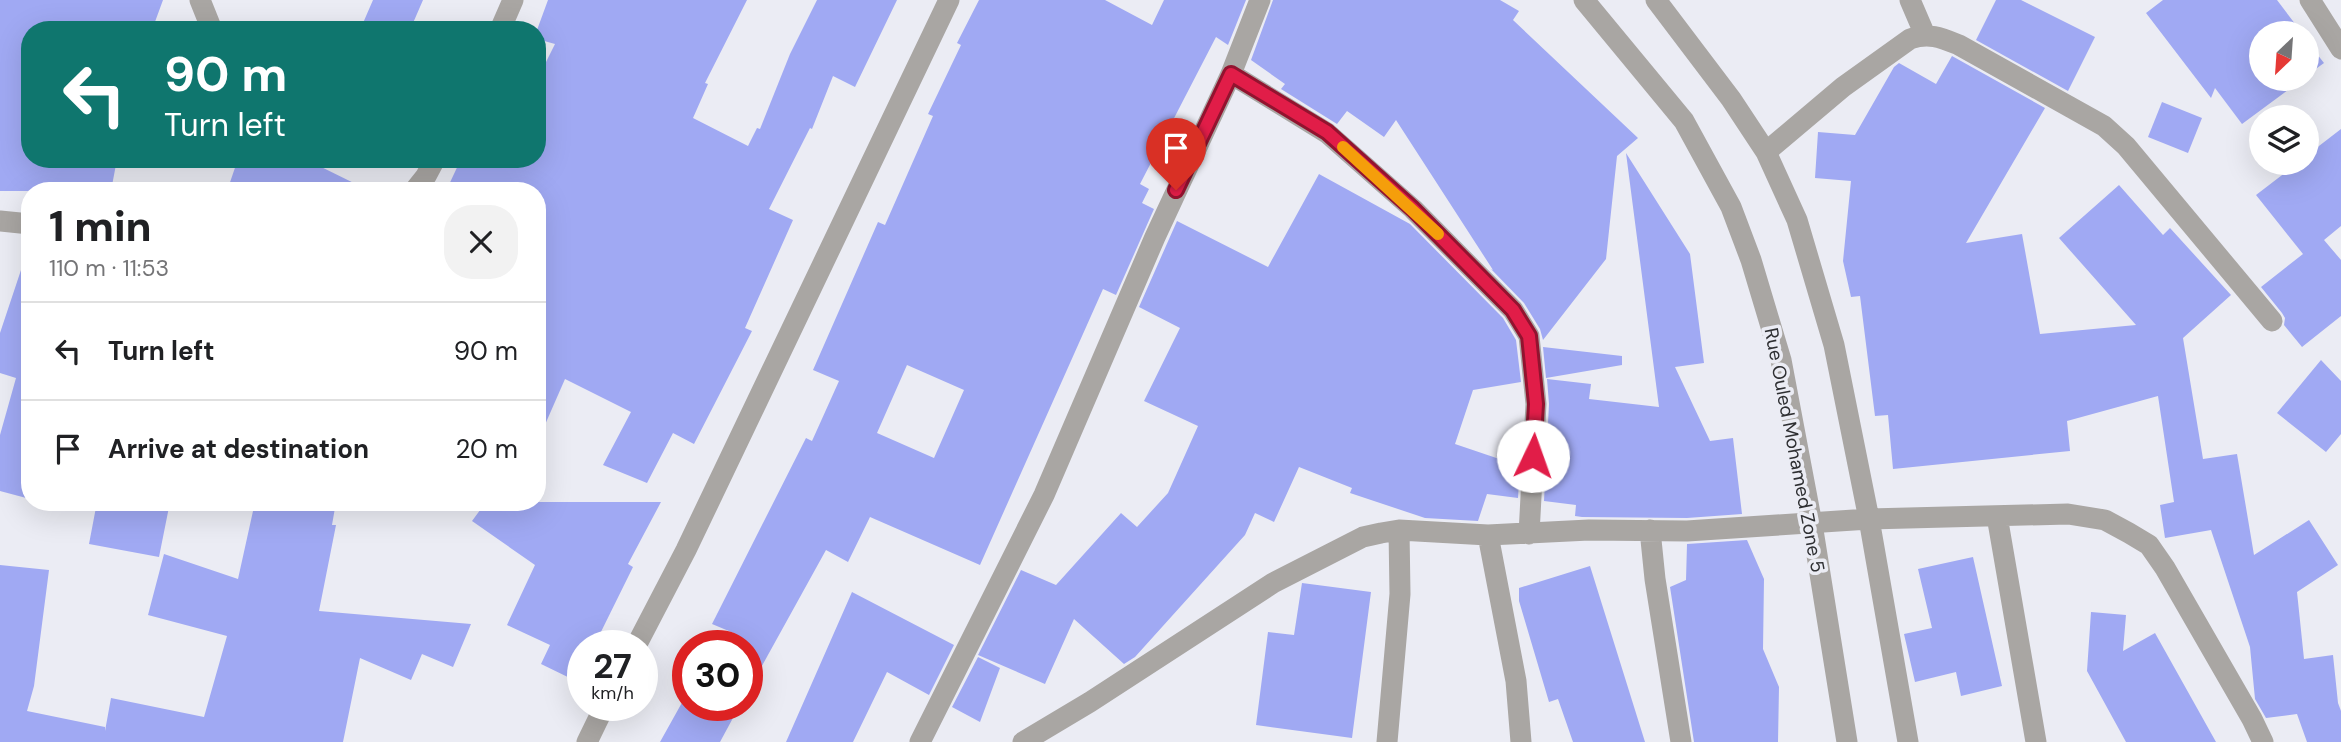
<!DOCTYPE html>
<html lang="en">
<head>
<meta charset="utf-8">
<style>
	:root { --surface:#fff; --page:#f2f2f2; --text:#202124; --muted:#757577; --line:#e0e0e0 }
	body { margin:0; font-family:"DM Sans",sans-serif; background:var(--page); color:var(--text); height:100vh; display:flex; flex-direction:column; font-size:26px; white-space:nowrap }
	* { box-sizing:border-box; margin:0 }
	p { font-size:23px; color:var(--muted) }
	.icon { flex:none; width:38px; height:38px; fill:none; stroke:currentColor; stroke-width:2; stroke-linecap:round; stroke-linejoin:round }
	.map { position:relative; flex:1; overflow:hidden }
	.side { position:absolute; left:21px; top:182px; width:525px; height:329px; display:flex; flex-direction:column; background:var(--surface); border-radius:28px; box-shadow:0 7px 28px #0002 }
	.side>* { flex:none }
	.hud { position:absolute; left:21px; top:21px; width:525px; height:147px; border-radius:28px; box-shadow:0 7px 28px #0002; background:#0f766e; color:#fff; overflow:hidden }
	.needle { width:46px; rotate:205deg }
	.tools { position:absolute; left:2249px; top:21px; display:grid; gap:14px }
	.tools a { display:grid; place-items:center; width:70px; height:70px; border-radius:50%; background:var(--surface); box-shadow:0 7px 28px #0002; font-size:35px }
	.speed { position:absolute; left:567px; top:630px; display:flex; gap:14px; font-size:35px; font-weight:700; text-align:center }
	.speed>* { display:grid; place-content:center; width:91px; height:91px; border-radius:50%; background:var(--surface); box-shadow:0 7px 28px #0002; line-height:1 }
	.speed small { font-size:18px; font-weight:400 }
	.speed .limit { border:10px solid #d22; background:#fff; color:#111 }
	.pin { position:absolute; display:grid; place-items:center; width:60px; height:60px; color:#fff; margin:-72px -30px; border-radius:50% 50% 50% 0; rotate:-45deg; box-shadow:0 0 7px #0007 }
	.pin .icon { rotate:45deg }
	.me { position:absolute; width:77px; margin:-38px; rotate:3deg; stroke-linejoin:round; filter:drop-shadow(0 0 5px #0008) }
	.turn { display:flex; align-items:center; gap:24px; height:147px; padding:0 28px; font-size:32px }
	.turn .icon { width:91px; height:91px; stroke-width:2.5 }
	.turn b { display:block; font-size:49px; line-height:60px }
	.round { display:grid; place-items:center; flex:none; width:74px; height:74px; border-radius:28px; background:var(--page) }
	.summary { display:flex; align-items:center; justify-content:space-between; height:119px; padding:0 28px }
	h1 { font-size:42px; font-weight:800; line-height:52px }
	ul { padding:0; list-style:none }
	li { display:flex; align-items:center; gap:21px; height:98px; padding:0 28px; border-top:2px solid var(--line) }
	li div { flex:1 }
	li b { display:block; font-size:26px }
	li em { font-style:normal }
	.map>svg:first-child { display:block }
</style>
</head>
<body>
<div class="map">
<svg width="2341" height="742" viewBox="0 0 2341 742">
	<rect width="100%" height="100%" fill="#ebecf4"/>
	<path fill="#a0a9f3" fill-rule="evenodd" d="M 0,0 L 163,0 L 152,30 L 30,30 L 30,159 L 117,159 L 111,191 L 0,191 Z
		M 373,0 L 423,0 L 410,30 L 360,30 Z
		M 548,0 L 747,0 L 705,83 L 708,84 L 693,118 L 748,146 L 757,128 L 760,129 L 790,54 L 817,0 L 897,0 L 855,87 L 833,76 L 812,129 L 810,128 L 769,209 L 793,220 L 745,328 L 752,331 L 694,444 L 673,433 L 647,483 L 603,465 L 631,412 L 565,379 L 537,443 L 537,191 L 446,191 L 461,159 L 537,159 L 537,80 L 555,44 L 537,39 L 537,30 Z
		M 979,0 L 1105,0 L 1152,25 L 1164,0 L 1246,0 L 1228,45 L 1216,37 L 1140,184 L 1149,189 L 1142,203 L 1154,209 L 1116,295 L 1103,289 L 980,565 L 870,517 L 848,562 L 826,550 L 747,693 L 747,646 L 730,646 L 736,634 L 712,624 L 806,438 L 812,441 L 839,381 L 813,370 L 878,222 L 885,225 L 933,116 L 928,114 L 961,45 L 957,43 ZM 907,365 L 964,390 L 934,458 L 877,433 Z
		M 1273,0 L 1500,0 L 1519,11 L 1513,20 L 1638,138 L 1617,156 L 1606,259 L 1543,340 L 1540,329 L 1524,303 L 1491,269 L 1493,270 L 1396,120 L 1384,137 L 1347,111 L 1337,124 L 1281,89 L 1285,84 L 1251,60 Z
		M 1996,0 L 2021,0 L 2095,37 L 2068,91 L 1976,40 Z
		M 2163,0 L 2277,0 L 2302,33 L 2261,33 L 2261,79 L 2303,79 L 2242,124 L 2215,88 L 2211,98 L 2146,13 Z
		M 2306,40 L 2324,63 L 2306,76 Z
		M 1952,56 L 2045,108 L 1966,243 L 2022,234 L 2040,334 L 2136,325 L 2059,238 L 2119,185 L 2163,235 L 2170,228 L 2231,295 L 2183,338 L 2203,459 L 2237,454 L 2254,555 L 2309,520 L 2338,565 L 2297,592 L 2304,659 L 2333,655 L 2338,703 L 2341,711 L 2341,742 L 2307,742 L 2297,714 L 2266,718 L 2255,699 L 2250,647 L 2211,530 L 2165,538 L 2160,505 L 2174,502 L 2158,396 L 2067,421 L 2070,451 L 1893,469 L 1888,415 L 1875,416 L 1860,296 L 1851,297 L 1843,261 L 1851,181 L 1815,178 L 1818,132 L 1855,135 L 1894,67 L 1899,63 L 1936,84 Z
		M 2162,102 L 2202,118 L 2188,153 L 2148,137 Z
		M 2341,129 L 2341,226 L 2324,240 L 2341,260 L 2341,316 L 2302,347 L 2284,325 L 2285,318 L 2282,313 L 2261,287 L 2303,254 L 2256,195 L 2298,163 L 2306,163 L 2306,156 Z
		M 1626,153 L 1690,254 L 1704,363 L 1675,367 L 1710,441 L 1733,438 L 1742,514 L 1687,518 L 1582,517 L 1575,516 L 1576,505 L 1544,501 L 1549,404 L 1547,379 L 1591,384 L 1589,399 L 1659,407 Z
		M 238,159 L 305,159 L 370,191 L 227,191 Z
		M 1319,174 L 1410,224 L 1503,318 L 1516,340 L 1521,382 L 1473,390 L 1455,444 L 1520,466 L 1518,498 L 1487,494 L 1478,521 L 1425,518 L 1350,493 L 1352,488 L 1299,467 L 1274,522 L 1255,513 L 1245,535 L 1135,657 L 1124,664 L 1074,619 L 1045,684 L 978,655 L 1021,570 L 1056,585 L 1121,513 L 1137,527 L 1168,493 L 1198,426 L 1144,401 L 1180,328 L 1139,307 L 1177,221 L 1268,267 Z
		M 24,261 L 30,262 L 30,499 L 0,491 L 0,435 L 16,378 L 0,373 L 0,333 Z
		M 1543,347 L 1622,356 L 1622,365 L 1546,378 Z
		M 2321,360 L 2341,381 L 2341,434 L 2326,452 L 2277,413 Z
		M 97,502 L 170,502 L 159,557 L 89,544 Z
		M 255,502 L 336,502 L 332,525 L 336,525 L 319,611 L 471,624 L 453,667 L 422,654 L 411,680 L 360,658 L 343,742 L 0,742 L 0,565 L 49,570 L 34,686 L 27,711 L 105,727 L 105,731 L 111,698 L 204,717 L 227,636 L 148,615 L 164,554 L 238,579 Z
		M 486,502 L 661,502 L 628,564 L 633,567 L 594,646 L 583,646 L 583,668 L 576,681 L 541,664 L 550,645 L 507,625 L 535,565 L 472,521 Z
		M 1747,540 L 1764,579 L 1763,649 L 1779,687 L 1778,742 L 1694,742 L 1670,587 L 1686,580 L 1687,544 Z
		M 1973,557 L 2002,686 L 1961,696 L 1956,672 L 1915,682 L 1904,634 L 1932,628 L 1918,569 Z
		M 1590,566 L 1645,742 L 1573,742 L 1558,699 L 1549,702 L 1519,601 L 1519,588 Z
		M 1302,583 L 1371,592 L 1352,738 L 1256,725 L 1268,632 L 1294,635 Z
		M 852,592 L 954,645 L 929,695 L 887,672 L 853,742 L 786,742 Z
		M 2091,612 L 2126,615 L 2123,651 L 2155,633 L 2216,742 L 2126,742 L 2087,671 Z
		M 978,657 L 1000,668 L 980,722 L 952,707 Z
		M 684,699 L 688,701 L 688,705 L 740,705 L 720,742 L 660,742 Z"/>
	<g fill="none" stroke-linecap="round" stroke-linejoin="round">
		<path stroke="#a9a6a3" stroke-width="21" d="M 200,0 L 212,30
			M 1584,0 L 1684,121 L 1731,207 L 1751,260 L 1781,360 L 1812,524 L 1847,742
			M 1656,0 L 1731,99 L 1766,152 L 1797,220 L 1834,345 L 1869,519 L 1908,742
			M 1910,0 L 1925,35
			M 2310,0 L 2341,49
			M 500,30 L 513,0
			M 1231,74 L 1327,133 L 1413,209 L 1513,310 L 1529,336 L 1536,404 L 1529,534
			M 1766,152 L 1843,87 L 1910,39 C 1929,32 1942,38 1959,45 L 2104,126 L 2126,146 L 2272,321
			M 414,191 L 426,176 L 435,159
			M 0,221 L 30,224
			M 1997,516 L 2036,742
			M 1650,530 L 1655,579 L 1681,742
			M 1488,535 L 1516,681 L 1521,742
			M 636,646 L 686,550 L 949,0
			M 587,742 L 605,705
			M 920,742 L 1044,495 L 1155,237 L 1231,74 L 1260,0
			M 1023,742 L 1090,702 L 1273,583 L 1363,537 L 1381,533 L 1399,530 L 1488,535 L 1589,530 L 1687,531 L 1869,519 L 2068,514 L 2105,520 L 2129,533 L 2149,545 L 2165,568 L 2252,719 L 2263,742
			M 1387,742 L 1400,594 L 1399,530"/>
	</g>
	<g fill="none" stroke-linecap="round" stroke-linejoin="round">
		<defs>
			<path id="route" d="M 1176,190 L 1231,74 L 1327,132 L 1413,209 L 1513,310 L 1529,336 L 1536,404 L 1533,456"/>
		</defs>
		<use href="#route" stroke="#92132f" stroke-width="18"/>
		<use href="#route" stroke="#e11d48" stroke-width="12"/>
		<path stroke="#f59e0b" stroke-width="12" d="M 1343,147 L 1438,234"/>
	</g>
	<g text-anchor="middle" stroke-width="7" stroke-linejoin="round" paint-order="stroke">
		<g font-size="19" fill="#2e2f32" stroke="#ebecf4">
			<text transform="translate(1795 450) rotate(79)" y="7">Rue Ouled Mohamed Zone 5</text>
		</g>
	</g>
</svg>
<div class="tools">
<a><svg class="needle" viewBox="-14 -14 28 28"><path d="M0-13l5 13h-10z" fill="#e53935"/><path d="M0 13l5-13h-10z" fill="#757577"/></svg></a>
<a><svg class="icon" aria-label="layers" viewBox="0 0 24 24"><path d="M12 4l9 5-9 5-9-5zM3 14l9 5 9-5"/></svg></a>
</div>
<div class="speed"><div>27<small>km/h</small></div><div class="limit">30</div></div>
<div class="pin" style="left:1176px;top:190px;background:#d93025"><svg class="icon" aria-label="arrive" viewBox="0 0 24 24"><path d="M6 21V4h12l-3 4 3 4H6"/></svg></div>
<svg class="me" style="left:1533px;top:456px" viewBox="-20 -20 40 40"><circle r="19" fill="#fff"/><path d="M0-13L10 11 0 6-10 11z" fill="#e11d48"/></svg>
<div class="hud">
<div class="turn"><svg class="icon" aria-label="left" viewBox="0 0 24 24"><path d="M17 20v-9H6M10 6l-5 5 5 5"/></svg><div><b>90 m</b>Turn left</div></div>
</div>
<section class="side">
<div class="summary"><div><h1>1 min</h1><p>110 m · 11:53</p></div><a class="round"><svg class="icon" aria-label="close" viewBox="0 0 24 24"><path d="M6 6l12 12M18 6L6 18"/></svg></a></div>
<ul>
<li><svg class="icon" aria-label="left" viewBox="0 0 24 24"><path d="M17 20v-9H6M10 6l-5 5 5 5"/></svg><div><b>Turn left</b></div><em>90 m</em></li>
<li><svg class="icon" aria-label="arrive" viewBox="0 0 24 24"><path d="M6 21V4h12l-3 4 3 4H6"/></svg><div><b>Arrive at destination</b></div><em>20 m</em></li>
</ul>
</section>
</div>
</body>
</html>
